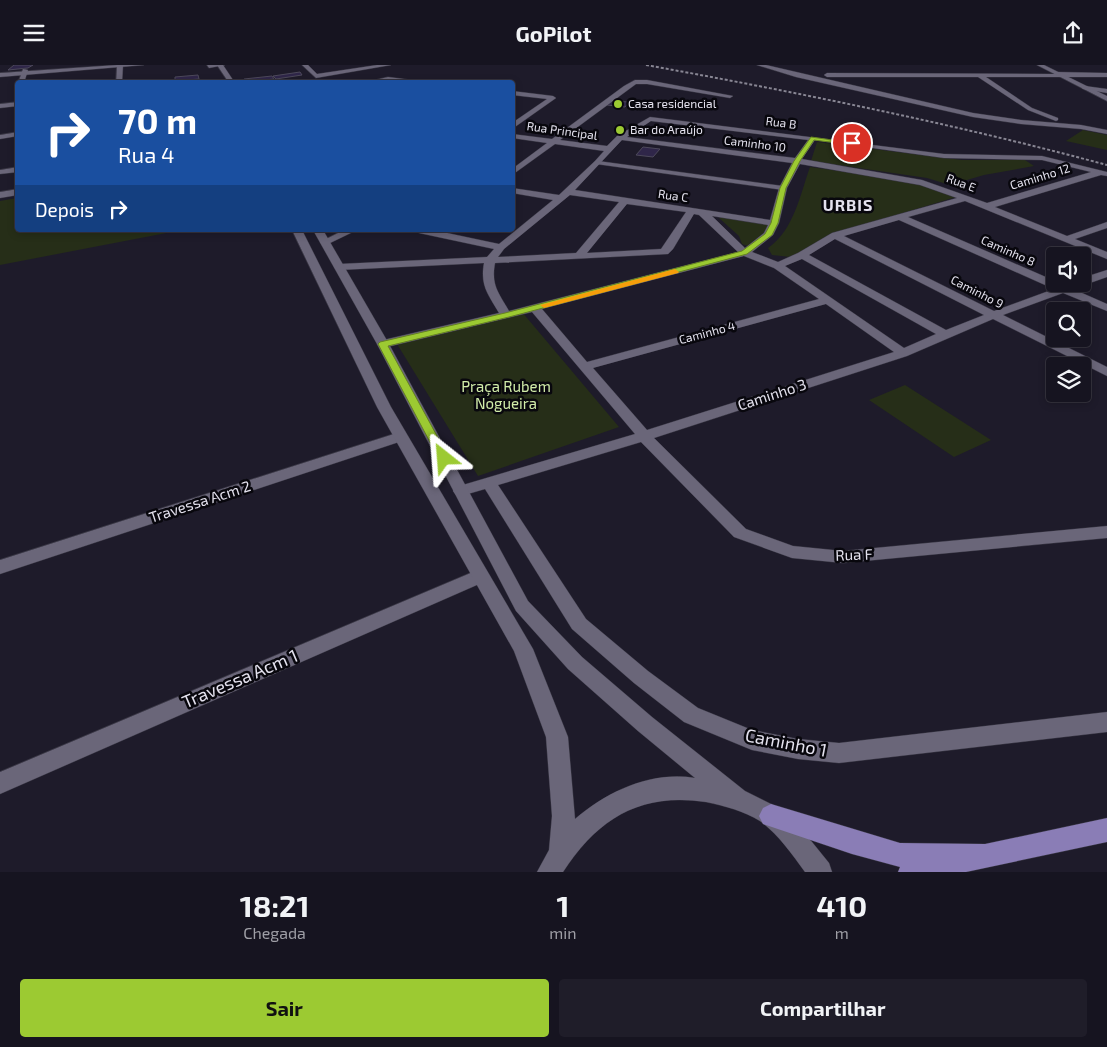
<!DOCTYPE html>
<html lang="pt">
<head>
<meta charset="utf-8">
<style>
	:root { --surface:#161420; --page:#1f1d29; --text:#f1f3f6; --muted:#9e9ea5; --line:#35333e; --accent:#9cca32 }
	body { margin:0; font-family:"Exo 2",sans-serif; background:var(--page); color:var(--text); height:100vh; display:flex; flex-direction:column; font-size:19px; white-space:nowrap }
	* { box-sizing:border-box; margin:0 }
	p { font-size:16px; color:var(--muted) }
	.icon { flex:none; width:28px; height:28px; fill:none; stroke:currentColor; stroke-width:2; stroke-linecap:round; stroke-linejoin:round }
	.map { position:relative; height:807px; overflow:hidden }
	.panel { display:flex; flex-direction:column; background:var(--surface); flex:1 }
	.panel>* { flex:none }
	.banner { position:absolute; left:15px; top:15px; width:500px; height:152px; border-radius:5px; box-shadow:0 2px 8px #0003,0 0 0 1px var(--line); background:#1a4fa0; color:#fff; overflow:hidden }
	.fabs { position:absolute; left:1046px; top:182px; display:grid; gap:10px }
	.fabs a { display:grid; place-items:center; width:45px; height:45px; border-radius:5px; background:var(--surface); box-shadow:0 2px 8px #0003,0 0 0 1px var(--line); font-size:25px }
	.pin { position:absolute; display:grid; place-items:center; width:42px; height:42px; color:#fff; margin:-21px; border:2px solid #fff; border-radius:50%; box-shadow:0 1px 5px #0007 }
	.me { position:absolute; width:55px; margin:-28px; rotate:332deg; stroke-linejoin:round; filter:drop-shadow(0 0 4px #0008) }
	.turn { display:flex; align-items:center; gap:18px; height:105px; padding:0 20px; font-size:22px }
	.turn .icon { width:65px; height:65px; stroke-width:2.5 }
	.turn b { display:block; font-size:35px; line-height:42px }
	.then { display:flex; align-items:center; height:48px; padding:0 20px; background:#0003; gap:10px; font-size:19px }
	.eta { display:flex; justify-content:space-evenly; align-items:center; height:85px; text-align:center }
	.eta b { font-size:30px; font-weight:700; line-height:35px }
	.primary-button { display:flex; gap:10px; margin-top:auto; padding:10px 20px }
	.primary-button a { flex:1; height:58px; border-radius:5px; background:var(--accent); color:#111; font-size:20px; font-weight:700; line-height:58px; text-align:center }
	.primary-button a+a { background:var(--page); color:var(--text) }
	header { display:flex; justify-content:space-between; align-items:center; height:65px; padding:0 20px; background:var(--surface); font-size:22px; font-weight:700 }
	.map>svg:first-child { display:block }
</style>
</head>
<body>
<header><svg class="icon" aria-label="menu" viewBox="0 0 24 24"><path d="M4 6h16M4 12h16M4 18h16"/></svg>GoPilot<svg class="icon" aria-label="share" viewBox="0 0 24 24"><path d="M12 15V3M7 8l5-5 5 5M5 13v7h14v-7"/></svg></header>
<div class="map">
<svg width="1107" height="807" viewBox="0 0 1107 807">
	<rect width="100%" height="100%" fill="#1e1b2a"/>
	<path fill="#262e18" d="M 1083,65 L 1107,70 L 1107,85 L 1066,76 Z
		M 817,77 L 962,95 L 1025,95 L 1034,101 L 984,110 L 950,120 L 927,113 L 811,96 Z
		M 810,102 L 912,116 L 956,132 L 837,168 L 791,192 L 772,190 L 768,183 C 794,165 800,130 810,102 Z
		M 17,133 L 18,165 L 182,165 L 0,200 L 0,136 Z
		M 723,151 L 778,161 L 766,175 L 748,181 L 742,179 L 739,171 L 719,153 Z
		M 522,247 L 619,362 L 478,411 L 397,279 Z
		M 905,320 L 991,375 L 954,392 L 869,335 Z"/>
	<path fill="#2f2649" stroke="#4d495b" d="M 14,0 L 33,0 L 28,3 L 8,5 Z
		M 300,7 L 302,10 L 276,14 L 273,11 Z
		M 198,10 L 199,14 L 175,16 L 175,12 Z
		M 272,11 L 274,14 L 246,17 L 244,14 Z
		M 611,36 L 629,37 L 625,42 L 607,40 Z
		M 643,82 L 660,84 L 653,92 L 636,90 Z"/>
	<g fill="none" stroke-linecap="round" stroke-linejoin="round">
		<defs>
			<path id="lane" d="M 598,96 L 783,121 L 786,123 L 783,125 L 596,99 L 595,98 Z"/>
			<path id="street" d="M 117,0 L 123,0 L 122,18 L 116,18 Z
				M 207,0 L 225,0 L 209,3 Z
				M 302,0 L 308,0 L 317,9 L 377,0 L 391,0 L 316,13 Z
				M 757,0 L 766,0 L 973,48 L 1021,55 L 1081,60 L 1107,65 L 1107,69 L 1081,64 L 1021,59 L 973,52 L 796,12 Z
				M 23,4 L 28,5 L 24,18 L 18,18 Z
				M 1057,7 L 1107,8 L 1107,12 L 986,12 L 1032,43 L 1058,53 L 1058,55 L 1056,56 L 1028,45 L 978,12 L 827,12 L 824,10 L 827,8 L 1054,9 Z
				M 388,12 L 420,16 L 423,18 L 388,16 L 362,18 Z
				M 635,15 L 647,15 L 733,31 L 730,33 L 647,19 L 636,19 L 560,75 L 607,81 L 617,71 L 650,52 L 944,89 L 1042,91 L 1107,107 L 1107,111 L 1101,110 L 995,142 L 1067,171 L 1107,157 L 1107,163 L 1075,174 L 1107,187 L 1107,194 L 965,136 L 908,152 L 1055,216 L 1055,219 L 1082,219 L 1082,213 L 1107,205 L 1107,212 L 1073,224 L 1107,239 L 1107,246 L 1063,228 L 1003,250 L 1107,302 L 1107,311 L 993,254 L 907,291 L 654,373 L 746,464 L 793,481 L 843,486 L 1107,461 L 1107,473 L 843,498 L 792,493 L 734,472 L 641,377 L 498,420 L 586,554 L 648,606 L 698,643 L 752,665 L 798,674 L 839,678 L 1107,647 L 1107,667 L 839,698 L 798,694 L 752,685 L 684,657 L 634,618 L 572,564 L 485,424 L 461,431 L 456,430 L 453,426 L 456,422 L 635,369 L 532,247 L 383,283 L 379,282 L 377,279 L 379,276 L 499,248 C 488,229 480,221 484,198 L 339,205 L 334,202 L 339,199 L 487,192 L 494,184 L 419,168 L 414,165 L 433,165 L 499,179 L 553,135 L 512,128 L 512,123 L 559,130 L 595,96 L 604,86 L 555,79 L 512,110 L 512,104 L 547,78 L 512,73 L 512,69 L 552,74 L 624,21 ZM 651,56 L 808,75 L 795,93 L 627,72 ZM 622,75 L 792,98 L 779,123 L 770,155 L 575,125 ZM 815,75 L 944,93 L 1042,95 L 1091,107 L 987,138 L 922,115 L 802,94 ZM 800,99 L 920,120 L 957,133 L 832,168 L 798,188 L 778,197 L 752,187 L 773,170 L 779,158 L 787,123 ZM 570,130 L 619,137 L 576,188 L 498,192 L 504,184 ZM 627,139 L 686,147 L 661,184 L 587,188 ZM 694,149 L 699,150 L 738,187 L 509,246 C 498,227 491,220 495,198 L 668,189 L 673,184 ZM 712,151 L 768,160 L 764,168 L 745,183 ZM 899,155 L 1054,224 L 994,246 L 844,171 ZM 835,174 L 984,250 L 946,265 L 809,190 ZM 744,191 L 774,203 L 819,234 L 587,297 L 542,244 ZM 802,194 L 936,269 L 904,283 L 785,201 ZM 826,239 L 894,287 L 647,365 L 593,303 Z
				M 1085,21 L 1107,24 L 1107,28 L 1083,24 L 1082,23 Z
				M 512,26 L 553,31 L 556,33 L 512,64 L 512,58 L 547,34 L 512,30 Z
				M 18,37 L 18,41 L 0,43 L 0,39 Z
				M 18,67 L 18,71 L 0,74 L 0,70 Z
				M 18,102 L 18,107 L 0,109 L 0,105 Z
				M 18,124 L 18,130 L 0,133 L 0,127 Z
				M 344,165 L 357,165 L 328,179 L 322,179 L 320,177 Z
				M 400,367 L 405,369 L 407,372 L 405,375 L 0,509 L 0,495 Z
				M 480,504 L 486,506 L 489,511 L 486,516 L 0,729 L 0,707 Z"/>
			<path id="secondary" d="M 117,0 L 144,0 L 0,12 L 0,8 Z
				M 217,0 L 223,0 L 235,18 L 229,18 Z
				M 1037,0 L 1044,0 L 1107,31 L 1107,36 Z
				M 292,165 L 302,165 L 391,342 L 533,584 L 568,672 L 575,754 C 608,726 651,706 695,713 L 638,666 L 568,604 L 516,546 L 377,279 L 313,165 L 323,165 L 389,279 L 528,536 L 582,592 L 652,652 L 745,726 L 781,744 L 812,777 L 829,798 L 832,807 L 805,807 C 792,789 778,769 760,756 C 744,746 725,741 706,737 C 641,727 598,753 563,807 L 537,807 L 549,785 L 552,751 L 546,672 L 514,586 L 377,342 Z"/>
			<path id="primary" d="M 771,739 L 900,778 L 985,779 L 1107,753 L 1107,777 L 966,807 L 898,807 L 900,802 L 852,789 L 763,759 L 759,751 L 763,743 Z"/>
		</defs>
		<use href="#lane" stroke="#383643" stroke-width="1"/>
		<use href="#street" stroke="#383643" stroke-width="1"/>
		<use href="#secondary" stroke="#383643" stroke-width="1"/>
		<use href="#primary" stroke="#383643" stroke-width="1"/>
		<use href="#lane" fill="#6a6679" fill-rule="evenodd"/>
		<use href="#street" fill="#6a6679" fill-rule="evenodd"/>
		<use href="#secondary" fill="#6a6679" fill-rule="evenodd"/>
		<use href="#primary" fill="#8a7db6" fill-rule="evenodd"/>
		<path stroke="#888693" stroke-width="2" stroke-dasharray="3 2" stroke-linecap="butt" d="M 646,0 C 801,28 955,59 1107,100"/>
	</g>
	<path fill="#9cca32" stroke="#658320" d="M 811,72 L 854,78 L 852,80 L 814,75 L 800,96 L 786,123 L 778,158 L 772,170 L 747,189 L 509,252 L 388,281 L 449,393 L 448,396 L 440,396 L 378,279 L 380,277 L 505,248 L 742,186 L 765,169 L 771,158 L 780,123 L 794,96 Z"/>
	<path fill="#f59e0b" d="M 675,204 L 679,207 L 678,208 L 544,243 L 540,240 Z"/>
	<g fill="#9cca32" stroke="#08070d" stroke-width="2">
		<circle cx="618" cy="39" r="5"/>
		<circle cx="620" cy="65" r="5"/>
	</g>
	<g text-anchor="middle" stroke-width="5" stroke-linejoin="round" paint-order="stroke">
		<g font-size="12" fill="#e4e2ee" stroke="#08070d" text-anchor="start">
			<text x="628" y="43">Casa residencial</text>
			<text x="630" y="69">Bar do Araújo</text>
		</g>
		<g font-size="12" fill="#e4e2ee" stroke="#08070d">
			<text transform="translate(781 58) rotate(7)" y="4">Rua B</text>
			<text transform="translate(562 66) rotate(8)" y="4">Rua Principal</text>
			<text transform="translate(755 79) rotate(7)" y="4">Caminho 10</text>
			<text transform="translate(1040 112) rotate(-17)" y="4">Caminho 12</text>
			<text transform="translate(961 118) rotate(20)" y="4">Rua E</text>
			<text transform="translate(673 131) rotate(8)" y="4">Rua C</text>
			<text transform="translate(1008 186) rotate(24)" y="4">Caminho 8</text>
			<text transform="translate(977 227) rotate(27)" y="4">Caminho 9</text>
			<text transform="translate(707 268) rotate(-15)" y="4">Caminho 4</text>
		</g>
		<g font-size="15" fill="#d1eca9" stroke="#08070d">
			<text x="506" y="327">Praça Rubem<tspan x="506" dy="17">Nogueira</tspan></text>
		</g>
		<g font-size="15" fill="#e4e2ee" stroke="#08070d">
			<text transform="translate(772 330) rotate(-18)" y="5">Caminho 3</text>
			<text transform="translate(200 437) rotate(-18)" y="5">Travessa Acm 2</text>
			<text transform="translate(854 490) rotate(-2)" y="5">Rua F</text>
		</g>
		<g font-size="16" font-weight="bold" letter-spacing="1" fill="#e4e2ee" stroke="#08070d">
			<text x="848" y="146">URBIS</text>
		</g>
		<g font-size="18" fill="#e4e2ee" stroke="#08070d">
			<text transform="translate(240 614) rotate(-23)" y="6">Travessa Acm 1</text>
			<text transform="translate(786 678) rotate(11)" y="6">Caminho 1</text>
		</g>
	</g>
</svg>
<div class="fabs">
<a><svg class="icon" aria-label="sound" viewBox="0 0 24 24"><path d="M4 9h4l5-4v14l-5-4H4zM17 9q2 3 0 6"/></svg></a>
<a><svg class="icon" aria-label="search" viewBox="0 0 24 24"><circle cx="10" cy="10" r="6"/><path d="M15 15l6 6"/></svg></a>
<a><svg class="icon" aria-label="layers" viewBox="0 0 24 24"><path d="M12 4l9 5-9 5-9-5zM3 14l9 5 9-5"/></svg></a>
</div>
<div class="pin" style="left:852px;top:78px;background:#d93025"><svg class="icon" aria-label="arrive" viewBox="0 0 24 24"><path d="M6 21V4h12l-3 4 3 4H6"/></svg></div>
<svg class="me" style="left:444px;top:393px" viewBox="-20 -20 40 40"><path d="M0-17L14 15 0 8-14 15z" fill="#9cca32" stroke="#fff" stroke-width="4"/></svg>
<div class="banner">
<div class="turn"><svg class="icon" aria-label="right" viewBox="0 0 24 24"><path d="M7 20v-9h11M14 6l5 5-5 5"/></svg><div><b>70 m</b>Rua 4</div></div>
<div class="then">Depois<svg class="icon" aria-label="right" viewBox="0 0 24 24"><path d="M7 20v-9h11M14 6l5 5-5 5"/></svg></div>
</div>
</div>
<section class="panel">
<div class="eta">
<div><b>18:21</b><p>Chegada</p></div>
<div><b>1</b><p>min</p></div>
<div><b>410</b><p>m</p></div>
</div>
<div class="primary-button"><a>Sair</a><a>Compartilhar</a></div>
</section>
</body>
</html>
